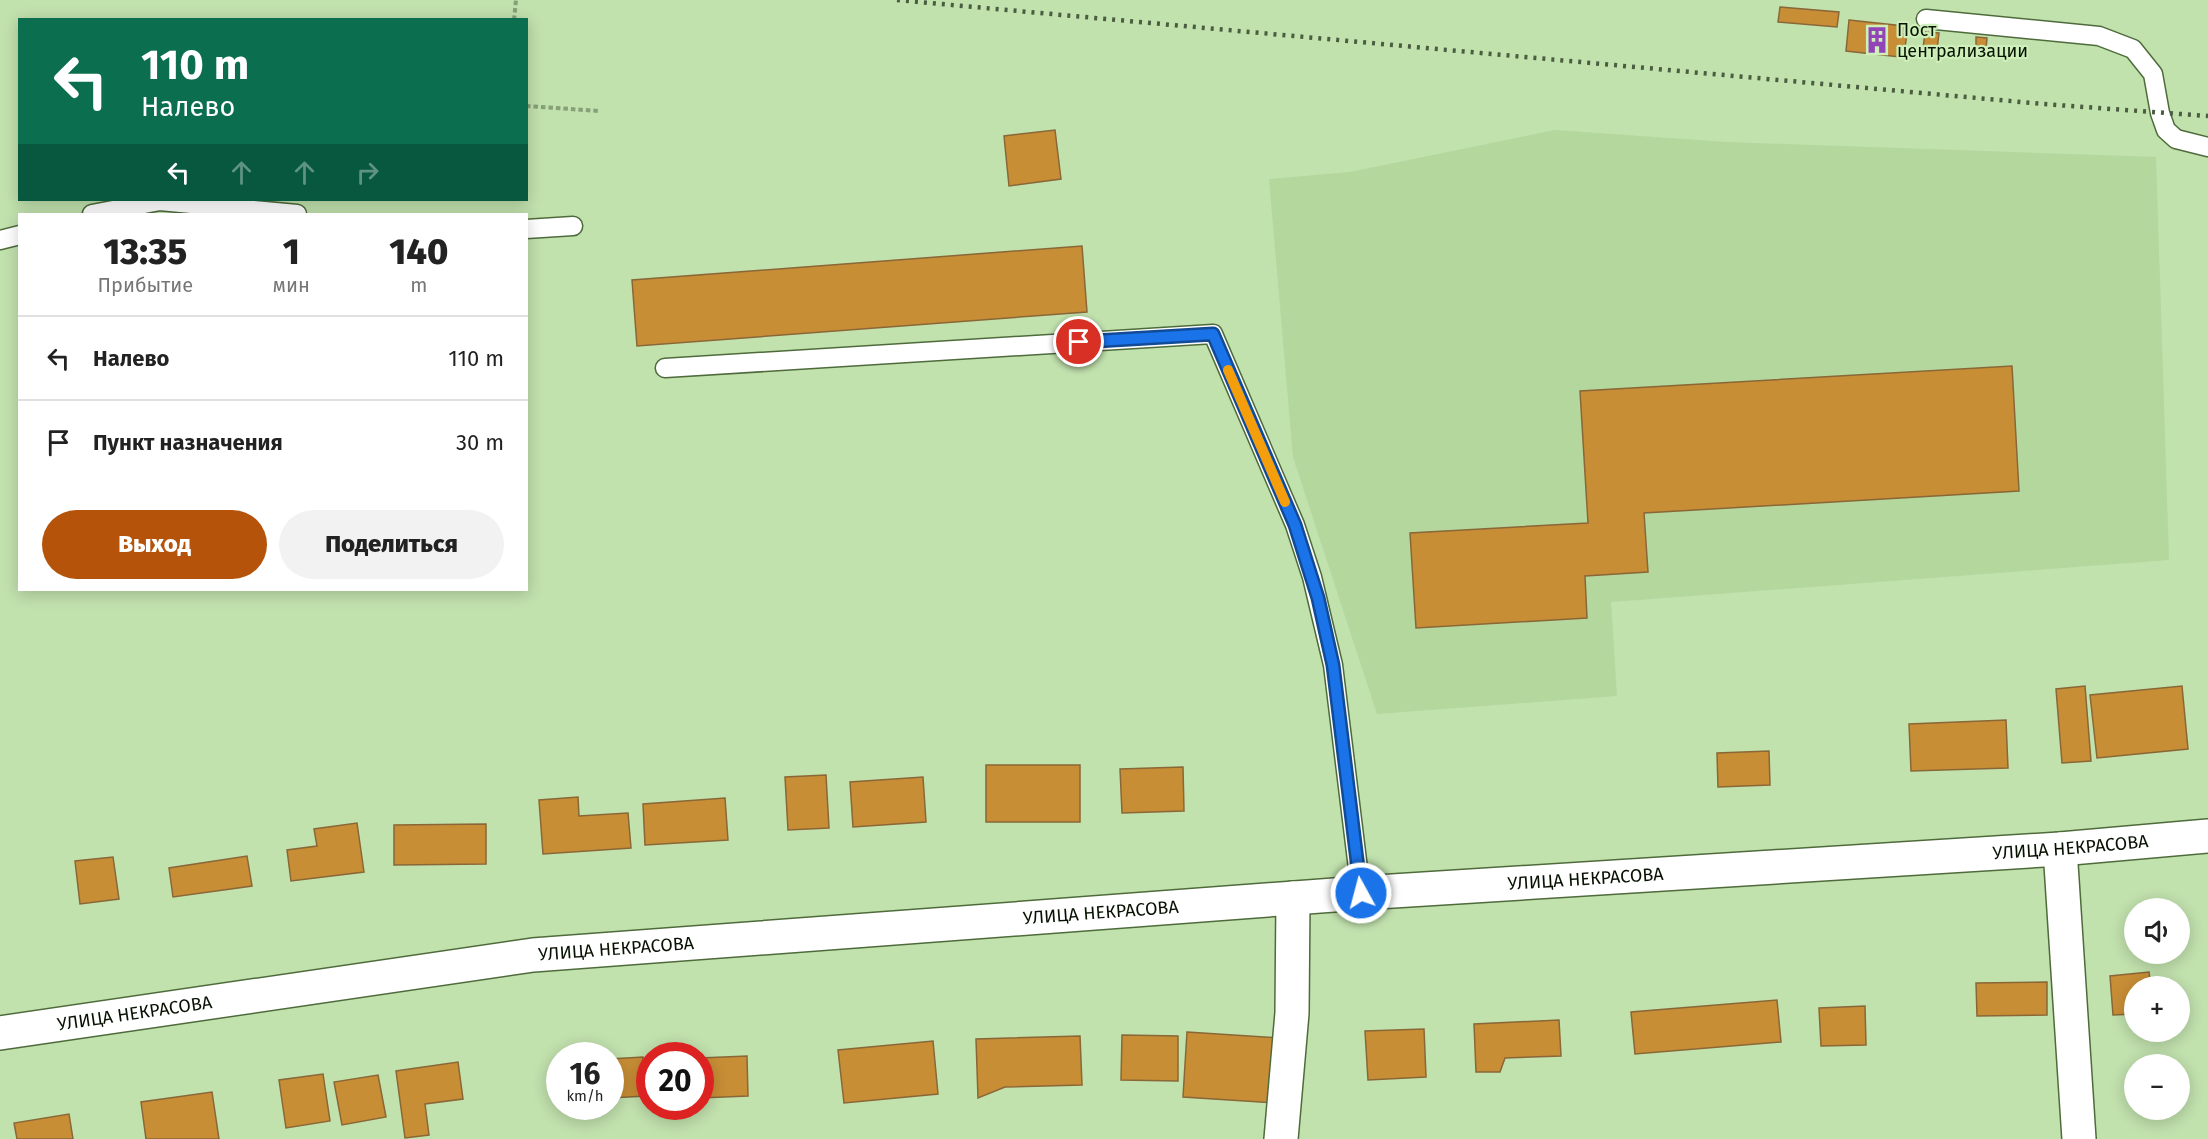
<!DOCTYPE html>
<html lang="ru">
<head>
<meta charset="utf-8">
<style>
	:root { --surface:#fff; --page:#f2f2f2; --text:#222; --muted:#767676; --line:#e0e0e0; --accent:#b45309 }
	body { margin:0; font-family:"Fira Sans",sans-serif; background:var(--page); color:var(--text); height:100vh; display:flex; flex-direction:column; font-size:22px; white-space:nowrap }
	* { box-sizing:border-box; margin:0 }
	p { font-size:20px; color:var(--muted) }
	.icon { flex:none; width:33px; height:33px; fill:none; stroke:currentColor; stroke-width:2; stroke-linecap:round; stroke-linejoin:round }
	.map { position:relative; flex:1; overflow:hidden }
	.side { position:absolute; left:18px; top:213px; width:510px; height:378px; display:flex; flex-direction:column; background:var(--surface); border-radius:0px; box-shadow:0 3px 15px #0003 }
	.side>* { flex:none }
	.guide { position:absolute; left:18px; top:18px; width:510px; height:183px; border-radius:0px; box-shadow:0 3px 15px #0003; background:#0b6e4f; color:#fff; overflow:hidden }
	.buttons { position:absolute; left:2124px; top:898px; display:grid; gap:12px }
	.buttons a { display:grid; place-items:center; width:66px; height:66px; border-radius:50%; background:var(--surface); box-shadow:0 3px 15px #0003; font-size:30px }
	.speed { position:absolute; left:546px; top:1042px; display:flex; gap:12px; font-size:30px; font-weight:700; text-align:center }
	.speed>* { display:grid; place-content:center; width:78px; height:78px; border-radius:50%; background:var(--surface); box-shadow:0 3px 15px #0003; line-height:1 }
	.speed small { font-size:15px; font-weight:400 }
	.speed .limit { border:9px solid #d22; background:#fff; color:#111 }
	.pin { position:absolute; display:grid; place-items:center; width:51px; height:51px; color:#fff; margin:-26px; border:3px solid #fff; border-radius:50%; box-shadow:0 2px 6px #0007 }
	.me { position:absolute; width:66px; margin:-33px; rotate:353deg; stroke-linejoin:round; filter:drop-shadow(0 0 4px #0008) }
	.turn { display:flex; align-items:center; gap:21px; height:126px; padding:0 24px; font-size:27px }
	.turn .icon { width:78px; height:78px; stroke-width:2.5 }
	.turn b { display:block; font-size:42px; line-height:51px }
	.lanes { display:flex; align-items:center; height:57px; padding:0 24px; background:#0003; justify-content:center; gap:30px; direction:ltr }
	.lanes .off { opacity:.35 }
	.eta { display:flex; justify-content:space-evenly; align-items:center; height:102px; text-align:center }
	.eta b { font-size:36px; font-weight:800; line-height:42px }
	.cta { display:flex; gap:12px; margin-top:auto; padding:12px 24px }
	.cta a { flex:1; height:69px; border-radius:36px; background:var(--accent); color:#fff; font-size:24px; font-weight:800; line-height:69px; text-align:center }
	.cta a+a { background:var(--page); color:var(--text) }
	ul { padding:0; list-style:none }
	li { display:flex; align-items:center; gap:18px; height:84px; padding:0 24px; border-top:2px solid var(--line) }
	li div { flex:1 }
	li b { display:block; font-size:22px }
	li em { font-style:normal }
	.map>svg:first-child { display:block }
</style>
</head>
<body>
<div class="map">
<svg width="2208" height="1139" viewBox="0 0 2208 1139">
	<rect width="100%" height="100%" fill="#c1e1ad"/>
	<path fill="#b3d79c" d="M 1555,130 L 1726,142 L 2156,157 L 2169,560 L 1611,602 L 1617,696 L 1377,714 L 1293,457 L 1269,179 L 1350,172 Z"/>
	<path fill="#c88e36" stroke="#896737" stroke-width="1.5" d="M 1780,7 L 1839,12 L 1837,27 L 1778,22 Z
		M 1849,20 L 1904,26 L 1902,34 L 1907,34 L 1905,47 L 1901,47 L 1900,57 L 1846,51 Z
		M 1925,32 L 1939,33 L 1937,50 L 1923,49 Z
		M 1976,37 L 1987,38 L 1986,49 L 1976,49 Z
		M 1055,130 L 1061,179 L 1009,186 L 1004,136 Z
		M 1082,246 L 1087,312 L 637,346 L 632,280 Z
		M 2012,366 L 2019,491 L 1644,513 L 1648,572 L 1585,576 L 1587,618 L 1416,628 L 1410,533 L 1588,523 L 1580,391 Z
		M 2085,686 L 2091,761 L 2062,763 L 2056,689 Z
		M 2182,686 L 2188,749 L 2097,758 L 2090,695 Z
		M 2006,720 L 2008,768 L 1911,771 L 1909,724 Z
		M 1769,751 L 1770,785 L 1718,787 L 1717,753 Z
		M 986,765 L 1080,765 L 1080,822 L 986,822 Z
		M 1183,767 L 1184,811 L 1122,813 L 1120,769 Z
		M 826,775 L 829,828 L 788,830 L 785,777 Z
		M 923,777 L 926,822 L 853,827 L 850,782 Z
		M 578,797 L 579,816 L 628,813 L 631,848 L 543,854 L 539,800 Z
		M 725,798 L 728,840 L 645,845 L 643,804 Z
		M 357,823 L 364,872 L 291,881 L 287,850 L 317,846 L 314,829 Z
		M 486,824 L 486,864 L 394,865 L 394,825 Z
		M 247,856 L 252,886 L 173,897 L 169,868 Z
		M 113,857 L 119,899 L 80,904 L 75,861 Z
		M 2149,972 L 2151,987 L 2134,987 L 2134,1014 L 2113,1015 L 2110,976 Z
		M 2047,982 L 2047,1015 L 1977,1016 L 1976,983 Z
		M 1777,1000 L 1781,1042 L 1635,1054 L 1631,1012 Z
		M 1865,1006 L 1866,1045 L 1821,1046 L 1819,1008 Z
		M 1559,1020 L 1561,1056 L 1505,1058 L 1500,1072 L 1476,1072 L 1474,1024 Z
		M 1424,1029 L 1426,1077 L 1368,1080 L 1365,1031 Z
		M 1187,1032 L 1280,1038 L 1276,1103 L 1183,1097 Z
		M 1122,1035 L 1178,1036 L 1178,1081 L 1121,1080 Z
		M 1080,1036 L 1082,1085 L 1005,1087 L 978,1098 L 976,1039 Z
		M 933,1041 L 938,1094 L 844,1103 L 838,1050 Z
		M 747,1056 L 748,1096 L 700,1098 L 700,1058 Z
		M 643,1057 L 646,1096 L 610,1098 L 610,1059 Z
		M 458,1062 L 463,1099 L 425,1104 L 429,1135 L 405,1138 L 396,1071 Z
		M 323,1074 L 330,1121 L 286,1128 L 279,1080 Z
		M 378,1075 L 386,1117 L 342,1125 L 334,1082 Z
		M 212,1092 L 219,1139 L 146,1139 L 141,1102 Z
		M 69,1114 L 73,1139 L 17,1139 L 14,1123 Z"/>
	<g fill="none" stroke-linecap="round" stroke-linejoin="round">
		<defs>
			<path id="service" d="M 1926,19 L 2099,36 L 2133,49 L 2153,74 L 2160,113 L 2166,130 L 2176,139 L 2208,147
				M 92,214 L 160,201 L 297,214
				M 526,229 L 573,226
				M 0,240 L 20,235
				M 665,368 L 1213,334 L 1295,525 L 1312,577 L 1333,665 L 1361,893"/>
			<g id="minor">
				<path d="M 2060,849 L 2079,1139"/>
				<path id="s1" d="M 0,1033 L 533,955 L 1361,893 L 2060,849 L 2208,836"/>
				<path d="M 1281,1139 L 1292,1013 L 1293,898"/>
			</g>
		</defs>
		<use href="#service" stroke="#4f6b3c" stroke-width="21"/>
		<use href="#minor" stroke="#4f6b3c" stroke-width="36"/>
		<path stroke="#86a077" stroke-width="4" stroke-dasharray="4.5 3" stroke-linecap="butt" d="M 514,20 L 516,0
			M 526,106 L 599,111"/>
		<use href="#service" stroke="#fff" stroke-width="18"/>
		<use href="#minor" stroke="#fff" stroke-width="33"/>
		<path stroke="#4b5d40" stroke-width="4.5" stroke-dasharray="3 6" stroke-linecap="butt" d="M 897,0 L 2043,104 L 2208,116"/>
	</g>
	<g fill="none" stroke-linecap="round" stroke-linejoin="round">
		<defs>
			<path id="route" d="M 1079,342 L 1213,334 L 1295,525 L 1318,598 L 1333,665 L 1361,893"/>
		</defs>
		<use href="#route" stroke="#114b97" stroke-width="15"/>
		<use href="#route" stroke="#1a73e8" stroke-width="10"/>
		<path stroke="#f59e0b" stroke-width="10" d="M 1228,370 L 1285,502"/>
	</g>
	<defs>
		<symbol id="building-bare" viewBox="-9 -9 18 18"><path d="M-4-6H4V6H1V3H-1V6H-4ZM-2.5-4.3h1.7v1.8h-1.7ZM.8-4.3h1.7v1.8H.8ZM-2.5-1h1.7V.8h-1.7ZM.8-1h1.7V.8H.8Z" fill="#9245b6" stroke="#ceefba" stroke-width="2.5" paint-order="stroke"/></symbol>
	</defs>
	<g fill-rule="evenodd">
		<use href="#building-bare" x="1858" y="21" width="38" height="38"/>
	</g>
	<g text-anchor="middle" stroke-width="4.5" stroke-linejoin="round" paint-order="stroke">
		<g font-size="18" fill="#071202" stroke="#ceefba" text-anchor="start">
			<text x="1897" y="36">Пост<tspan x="1897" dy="21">централизации</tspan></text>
		</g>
		<g font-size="18" fill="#071202" stroke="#ceefba">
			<text dy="6" stroke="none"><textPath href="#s1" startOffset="2080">УЛИЦА НЕКРАСОВА</textPath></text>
			<text dy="6" stroke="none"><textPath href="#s1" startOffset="1594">УЛИЦА НЕКРАСОВА</textPath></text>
			<text dy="6" stroke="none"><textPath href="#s1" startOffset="1108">УЛИЦА НЕКРАСОВА</textPath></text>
			<text dy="6" stroke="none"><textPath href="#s1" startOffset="622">УЛИЦА НЕКРАСОВА</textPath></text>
			<text dy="6" stroke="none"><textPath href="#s1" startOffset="136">УЛИЦА НЕКРАСОВА</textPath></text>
		</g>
	</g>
</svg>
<div class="buttons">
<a><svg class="icon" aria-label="sound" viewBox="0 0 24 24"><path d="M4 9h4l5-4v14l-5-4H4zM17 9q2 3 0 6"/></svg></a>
<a>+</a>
<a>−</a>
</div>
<div class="speed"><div>16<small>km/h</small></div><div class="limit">20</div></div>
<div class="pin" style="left:1079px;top:342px;background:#d93025"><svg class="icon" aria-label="arrive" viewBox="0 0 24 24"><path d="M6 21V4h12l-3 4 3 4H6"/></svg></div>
<svg class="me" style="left:1361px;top:893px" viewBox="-20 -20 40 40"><circle r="17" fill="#1a73e8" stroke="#fff" stroke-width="3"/><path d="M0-11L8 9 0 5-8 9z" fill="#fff"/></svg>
<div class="guide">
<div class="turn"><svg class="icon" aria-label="left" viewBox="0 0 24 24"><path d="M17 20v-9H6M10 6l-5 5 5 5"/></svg><div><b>110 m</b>Налево</div></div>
<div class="lanes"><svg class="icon" aria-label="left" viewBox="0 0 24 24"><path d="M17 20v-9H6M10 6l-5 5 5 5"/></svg><svg class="icon off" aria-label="ahead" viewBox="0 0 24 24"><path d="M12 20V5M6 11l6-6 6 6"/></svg><svg class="icon off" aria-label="ahead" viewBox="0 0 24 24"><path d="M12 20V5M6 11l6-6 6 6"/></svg><svg class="icon off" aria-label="right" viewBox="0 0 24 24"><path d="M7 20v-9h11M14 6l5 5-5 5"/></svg></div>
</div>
<section class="side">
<div class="eta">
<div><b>13:35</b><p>Прибытие</p></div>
<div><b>1</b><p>мин</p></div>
<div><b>140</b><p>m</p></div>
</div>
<ul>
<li><svg class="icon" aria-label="left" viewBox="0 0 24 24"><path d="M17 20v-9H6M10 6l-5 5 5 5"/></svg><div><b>Налево</b></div><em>110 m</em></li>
<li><svg class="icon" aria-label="arrive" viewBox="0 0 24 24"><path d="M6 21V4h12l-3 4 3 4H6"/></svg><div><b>Пункт назначения</b></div><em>30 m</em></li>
</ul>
<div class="cta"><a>Выход</a><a>Поделиться</a></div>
</section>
</div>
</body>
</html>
